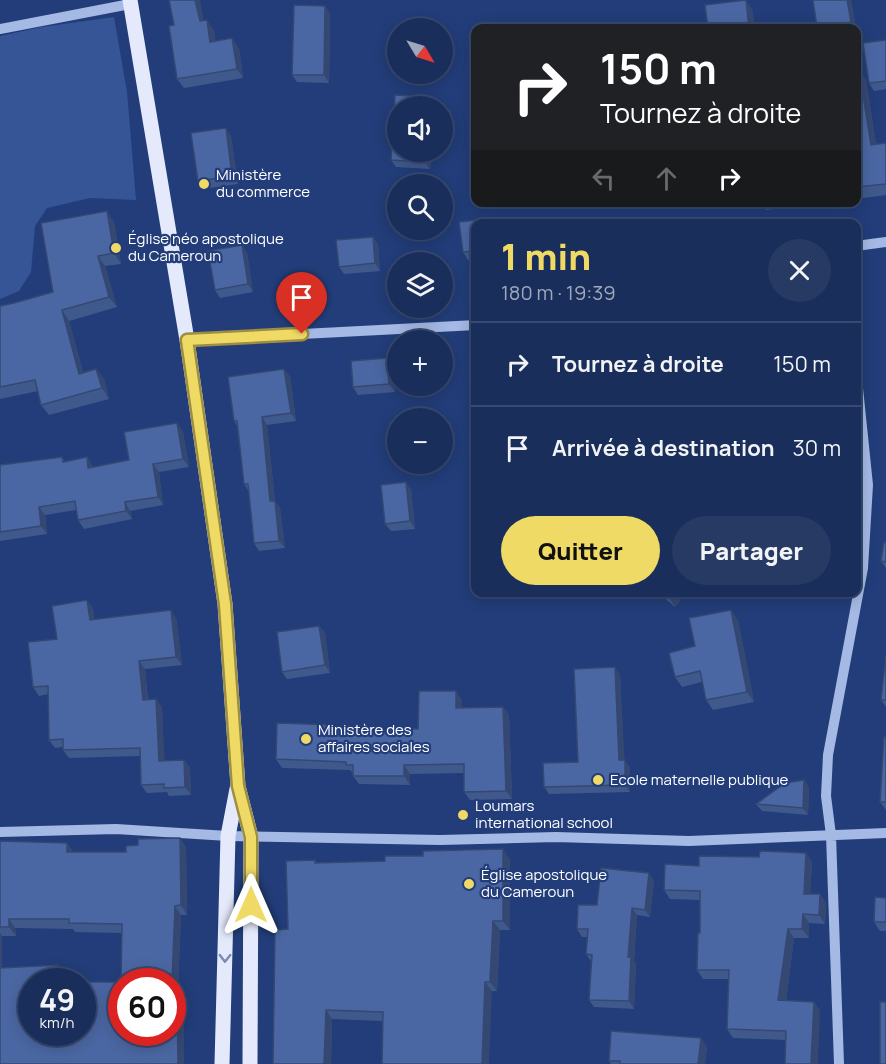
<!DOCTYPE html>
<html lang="fr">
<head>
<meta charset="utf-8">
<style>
	:root { --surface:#1a2e5b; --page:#273a64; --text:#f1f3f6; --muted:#9fa8bb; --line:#384a71; --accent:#f0da66 }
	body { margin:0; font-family:Manrope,sans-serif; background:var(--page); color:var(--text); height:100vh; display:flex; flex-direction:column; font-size:22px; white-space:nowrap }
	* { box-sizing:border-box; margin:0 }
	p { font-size:20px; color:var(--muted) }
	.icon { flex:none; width:33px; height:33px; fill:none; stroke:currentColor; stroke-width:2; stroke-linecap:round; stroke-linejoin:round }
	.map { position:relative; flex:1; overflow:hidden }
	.panel { position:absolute; left:471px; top:219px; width:390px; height:378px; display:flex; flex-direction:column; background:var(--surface); border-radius:12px; box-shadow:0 3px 15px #0003,0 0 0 2px var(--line) }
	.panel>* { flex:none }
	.banner { position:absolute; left:471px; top:24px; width:390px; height:183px; border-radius:12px; box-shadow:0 3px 15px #0003,0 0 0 2px var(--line); background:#202124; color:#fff; overflow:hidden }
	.needle { width:39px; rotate:128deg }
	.fabs { position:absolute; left:387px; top:18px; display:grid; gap:12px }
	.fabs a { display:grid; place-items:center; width:66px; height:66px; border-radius:50%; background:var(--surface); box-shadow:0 3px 15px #0003,0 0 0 2px var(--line); font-size:30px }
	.speed { position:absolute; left:18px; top:968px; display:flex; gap:12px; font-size:30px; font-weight:700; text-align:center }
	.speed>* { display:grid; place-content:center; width:78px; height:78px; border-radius:50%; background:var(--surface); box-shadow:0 3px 15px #0003,0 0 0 2px var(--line); line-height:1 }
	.speed small { font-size:15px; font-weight:400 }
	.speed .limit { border:9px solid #d22; background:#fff; color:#111 }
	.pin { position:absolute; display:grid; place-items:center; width:51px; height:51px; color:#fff; margin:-62px -26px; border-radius:50% 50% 50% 0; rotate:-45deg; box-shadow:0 0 6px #0007 }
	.pin .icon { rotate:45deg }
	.me { position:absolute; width:66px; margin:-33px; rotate:0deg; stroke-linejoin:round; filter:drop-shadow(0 0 4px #0008) }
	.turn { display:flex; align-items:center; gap:21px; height:126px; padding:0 30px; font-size:27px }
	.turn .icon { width:78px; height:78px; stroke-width:2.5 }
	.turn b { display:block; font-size:42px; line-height:51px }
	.lanes { display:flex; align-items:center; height:57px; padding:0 30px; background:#0003; justify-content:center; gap:30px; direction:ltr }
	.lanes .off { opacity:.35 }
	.round { display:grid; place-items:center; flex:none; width:63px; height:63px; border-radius:32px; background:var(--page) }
	.head { display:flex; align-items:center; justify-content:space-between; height:102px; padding:0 30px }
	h1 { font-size:36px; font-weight:800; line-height:45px; color:var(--accent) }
	.primary-button { display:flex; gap:12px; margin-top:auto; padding:12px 30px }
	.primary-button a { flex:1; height:69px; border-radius:36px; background:var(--accent); color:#111; font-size:24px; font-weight:800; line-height:69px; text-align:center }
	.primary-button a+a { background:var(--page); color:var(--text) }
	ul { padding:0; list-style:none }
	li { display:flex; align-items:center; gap:18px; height:84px; padding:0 30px; border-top:2px solid var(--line) }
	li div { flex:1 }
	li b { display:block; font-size:22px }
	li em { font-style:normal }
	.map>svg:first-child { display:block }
</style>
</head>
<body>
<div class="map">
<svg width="886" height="1064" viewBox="0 0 886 1064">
	<rect width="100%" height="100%" fill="#223d79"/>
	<path fill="#355597" d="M 114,17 L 127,92 L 136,200 L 90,198 L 47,208 L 35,226 L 31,272 L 19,291 L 0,299 L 0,36 L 42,27 Z"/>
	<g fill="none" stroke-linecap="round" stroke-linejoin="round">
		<path stroke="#a4b9e4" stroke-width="10" d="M 0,29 L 130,4
			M 856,246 L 886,242
			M 187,340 L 476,325
			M 0,832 L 116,829 L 228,836 L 440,840 L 556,837 L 689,841 L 886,833
			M 839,1064 L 831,835 L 826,796 L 828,755 L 863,568 L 868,485 L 856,369"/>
		<path stroke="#e4eafc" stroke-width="15" d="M 130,0 L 187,340 L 225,604 L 238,786 L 251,837 L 250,1064
			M 222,1064 L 228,836 L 237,789"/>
	</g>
	<path fill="#40598c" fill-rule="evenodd" d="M 813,0 L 851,0 L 856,28 L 818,28 Z
		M 330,13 L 329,83 L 297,82 L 292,75 Z
		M 204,20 L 214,30 L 215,41 L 239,48 L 243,78 L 184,88 L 177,79 Z
		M 886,40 L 886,89 L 874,91 L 869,83 Z
		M 856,70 L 866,80 L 876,144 L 886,143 L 886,195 L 856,199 Z
		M 435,104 L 398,152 L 432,152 L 430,169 L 396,167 L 391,160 Z
		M 231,136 L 238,184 L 203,189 L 198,181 Z
		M 761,202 L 826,202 L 766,210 Z
		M 114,222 L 121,264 L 105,266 L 117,307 L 69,321 L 83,372 L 96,369 L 104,379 L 109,399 L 49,415 L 41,405 L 38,391 L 0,399 L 0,306 L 14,303 L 53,292 Z
		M 476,224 L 476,259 L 468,260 L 463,252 Z
		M 378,244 L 380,271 L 344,274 L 339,267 Z
		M 242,245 L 247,253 L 253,292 L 220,298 L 215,290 Z
		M 387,358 L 393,365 L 395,392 L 358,395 L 353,387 Z
		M 290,376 L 296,421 L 267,425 L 275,501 L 280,508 L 285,548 L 259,551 L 254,543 L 249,492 L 244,484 L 237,426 L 234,421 Z
		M 177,423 L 183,432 L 189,467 L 159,472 L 163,505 L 130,511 L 132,519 L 84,529 L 78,520 L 76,510 L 45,515 L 47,534 L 0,541 L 0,465 L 62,457 L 65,462 L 87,457 L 93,467 L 129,460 Z
		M 411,489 L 415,529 L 391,531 L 385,524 Z
		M 886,543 L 886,568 L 881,561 Z
		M 657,592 L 687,592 L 675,607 Z
		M 775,592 L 818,592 L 818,593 L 777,596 Z
		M 93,608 L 94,620 L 176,618 L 182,665 L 145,669 L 148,699 L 162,707 L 164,760 L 184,760 L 190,768 L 191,795 L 169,796 L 167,792 L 147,793 L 141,785 L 140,756 L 69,758 L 63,750 L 63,747 L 55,748 L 49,740 L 48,694 L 39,696 L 33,687 L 57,639 Z
		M 738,620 L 754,702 L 713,710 L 706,700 L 702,682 L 682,687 L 675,677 L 695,646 Z
		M 319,626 L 325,633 L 330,673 L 287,679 L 282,672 Z
		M 886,655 L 886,707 L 881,700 Z
		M 620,675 L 624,760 L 630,768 L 630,792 L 549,794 L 544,787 L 578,762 Z
		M 462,700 L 462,708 L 503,707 L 509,715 L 512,799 L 470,800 L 464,792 L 464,773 L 410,774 L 410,785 L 359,784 L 353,776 L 353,773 L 350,770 L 282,768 L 276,759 L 335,728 L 418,729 Z
		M 886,737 L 886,810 L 880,802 Z
		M 804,780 L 809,787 L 808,815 L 762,811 L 756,804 Z
		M 180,838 L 186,848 L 187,915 L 181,915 L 178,987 L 184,994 L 184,1064 L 0,1064 L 0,841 L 67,843 L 73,852 L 126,852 L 138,845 ZM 15,928 L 73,929 L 75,932 L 122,933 L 121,982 L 32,1032 L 32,981 L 65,981 L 65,974 L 58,965 L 2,968 L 2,936 L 16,936 Z
		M 806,853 L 812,862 L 810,894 L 820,894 L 826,903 L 825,924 L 809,923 L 809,938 L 794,938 L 786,1001 L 814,1002 L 820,1011 L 786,1040 L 733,1038 L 727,1029 L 729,979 L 703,979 L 697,970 L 700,933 L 700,900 L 670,899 L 664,890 L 699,866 L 759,857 Z
		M 510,859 L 510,930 L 500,930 L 497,991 L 492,991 L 383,1021 L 332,1019 L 331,1064 L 288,929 L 315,860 L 317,863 Z
		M 654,880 L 650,917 L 637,915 L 634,961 L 636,964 L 634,1009 L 594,1007 L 589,1000 L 591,961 L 586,954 L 588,937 L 582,937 L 577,929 L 597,905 Z
		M 886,898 L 886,931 L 880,931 L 874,922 Z
		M 707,1047 L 705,1064 L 611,1064 L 609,1061 Z"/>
	<path fill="#344872" d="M 195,0 L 200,0 L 206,31 L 200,21 Z
		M 746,0 L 753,11 L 755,28 L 749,28 Z
		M 847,0 L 851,0 L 856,28 L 851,22 Z
		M 325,6 L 330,13 L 329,83 L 324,75 Z
		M 207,20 L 214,30 L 217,51 L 210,42 Z
		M 232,38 L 239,48 L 243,78 L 237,69 Z
		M 859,70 L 866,80 L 878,156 L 871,145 Z
		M 430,97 L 435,104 L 435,106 L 429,106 Z
		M 226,128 L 231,136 L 238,184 L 232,176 Z
		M 426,152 L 432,152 L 430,169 L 425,162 Z
		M 107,211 L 114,222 L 121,264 L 114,253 Z
		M 373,237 L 378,244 L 380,271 L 375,263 Z
		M 242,245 L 247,253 L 253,292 L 248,284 Z
		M 98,256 L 105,266 L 117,307 L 109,297 Z
		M 62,310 L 69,321 L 86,384 L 79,374 Z
		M 387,358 L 393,365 L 395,392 L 389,384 Z
		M 96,369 L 104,379 L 109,399 L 102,388 Z
		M 284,369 L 290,376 L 296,421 L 291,413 Z
		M 262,417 L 267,425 L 275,501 L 280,508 L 285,548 L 279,541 L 270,501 Z
		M 177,423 L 183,432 L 189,467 L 183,459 Z
		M 87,457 L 92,465 L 94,476 L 88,468 Z
		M 153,464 L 159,472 L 163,505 L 158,497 Z
		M 406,482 L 411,489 L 415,529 L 410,521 Z
		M 125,502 L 130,511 L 132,519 L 126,511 Z
		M 39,507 L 45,515 L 47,534 L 41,526 Z
		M 670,592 L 687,592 L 675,607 L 668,596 Z
		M 87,600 L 93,608 L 95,628 L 90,620 Z
		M 171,610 L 176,618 L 182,665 L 176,657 Z
		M 731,610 L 738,620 L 754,702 L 747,692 Z
		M 319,626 L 325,633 L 330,673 L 325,665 Z
		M 139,661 L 145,669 L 148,708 L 143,700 Z
		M 615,667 L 620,675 L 625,768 L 619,760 Z
		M 456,691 L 462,700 L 462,717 L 456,708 Z
		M 156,699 L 162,707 L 165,769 L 159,761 Z
		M 503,707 L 509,715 L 512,799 L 506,791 Z
		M 184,760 L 190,768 L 191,795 L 185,787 Z
		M 625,760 L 630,768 L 630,792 L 625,785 Z
		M 404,765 L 410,774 L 410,785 L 404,776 Z
		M 804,780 L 809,787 L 808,815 L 803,808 Z
		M 180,838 L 186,848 L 187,915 L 181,905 Z
		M 67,843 L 74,853 L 67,852 Z
		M 503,849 L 510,859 L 510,930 L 503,921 Z
		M 806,853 L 812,862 L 810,902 L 804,894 Z
		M 649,873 L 654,880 L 650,917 L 645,910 Z
		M 820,894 L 826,903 L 825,924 L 819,915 Z
		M 175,906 L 181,915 L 178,987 L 184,994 L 184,1064 L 178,1064 L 172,981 Z
		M 632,908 L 637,915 L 634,961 L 636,964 L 634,1009 L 629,1001 L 628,957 Z
		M 803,914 L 809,923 L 809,938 L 802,929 Z
		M 9,919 L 15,928 L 16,936 L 9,927 Z
		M 493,921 L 500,930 L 497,991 L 490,982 Z
		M 788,929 L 794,938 L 785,1009 L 778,1000 Z
		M 0,933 L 2,936 L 2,978 L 0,975 Z
		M 58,965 L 65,974 L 65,981 L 59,981 Z
		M 485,982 L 492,991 L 489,1064 L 482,1064 Z
		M 814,1002 L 820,1011 L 818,1064 L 811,1064 Z
		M 326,1010 L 332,1019 L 331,1064 L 324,1064 Z
		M 701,1038 L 707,1047 L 705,1064 L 698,1064 Z"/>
	<path fill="#4b67a3" stroke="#344872" stroke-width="1.5" d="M 169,0 L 195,0 L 200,21 L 207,20 L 210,42 L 232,38 L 237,69 L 177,79 L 169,26 L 174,25 Z
		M 746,0 L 749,28 L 708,28 L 705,5 Z
		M 813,0 L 847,0 L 851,22 L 817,27 Z
		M 294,5 L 325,6 L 324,75 L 292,75 Z
		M 886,40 L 886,81 L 869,83 L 863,43 Z
		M 856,70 L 859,70 L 871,145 L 886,143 L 886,184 L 856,187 Z
		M 395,95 L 430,97 L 429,106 L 398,106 L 398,152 L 426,152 L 425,162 L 391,160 Z
		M 226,128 L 232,176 L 198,181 L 191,133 Z
		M 107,211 L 114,253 L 98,256 L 109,297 L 62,310 L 79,374 L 96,369 L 102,388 L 41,405 L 35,380 L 0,387 L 0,306 L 14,303 L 53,292 L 41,223 Z
		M 494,218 L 495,224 L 476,224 L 476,251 L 463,252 L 459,222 Z
		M 373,237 L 375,263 L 339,267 L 336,240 Z
		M 242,245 L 248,284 L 215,290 L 208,251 Z
		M 387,358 L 389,384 L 353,387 L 351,361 Z
		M 284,369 L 291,413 L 262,417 L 270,501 L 275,501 L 279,541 L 254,543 L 248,484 L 244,484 L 237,421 L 234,421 L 228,377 Z
		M 177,423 L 183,459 L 153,464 L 158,497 L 125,502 L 126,511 L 78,520 L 75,501 L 39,507 L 41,526 L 0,532 L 0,465 L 62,457 L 63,462 L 87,457 L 88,468 L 129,460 L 124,432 Z
		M 406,482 L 410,521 L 385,524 L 381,485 Z
		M 884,542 L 886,543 L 886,562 L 881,561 Z
		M 663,592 L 670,592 L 668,596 Z
		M 87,600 L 90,620 L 171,610 L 176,657 L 139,661 L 143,700 L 156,699 L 159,761 L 184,760 L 185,787 L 164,788 L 164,784 L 141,785 L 140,748 L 63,750 L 63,739 L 49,740 L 48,686 L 33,687 L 28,642 L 57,639 L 52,606 Z
		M 731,610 L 747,692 L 706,700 L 700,671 L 675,677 L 669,653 L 695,646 L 689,618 Z
		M 319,626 L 325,665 L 282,672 L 277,632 Z
		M 886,655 L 886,700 L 881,700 Z
		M 615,667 L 619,760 L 625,760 L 625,785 L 544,787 L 543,763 L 578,762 L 574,669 Z
		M 419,691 L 456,691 L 456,708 L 503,707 L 506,791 L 464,792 L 464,764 L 404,765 L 404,776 L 353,776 L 353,765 L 346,765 L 346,762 L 276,759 L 277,723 L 334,725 L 334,728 L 418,729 Z
		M 884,737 L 886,737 L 886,802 L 880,802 Z
		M 804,780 L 803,808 L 756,804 L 785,783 Z
		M 180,838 L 181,905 L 175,906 L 172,981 L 122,981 L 122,1032 L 172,1032 L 172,985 L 177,985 L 178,1064 L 0,1064 L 0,968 L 58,965 L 59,981 L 32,981 L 32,1032 L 82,1032 L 82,982 L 121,982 L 122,924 L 69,923 L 69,919 L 9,919 L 9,927 L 0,927 L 0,841 L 67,843 L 67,852 L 126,852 L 126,846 L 138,845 L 138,839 Z
		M 503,849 L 503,921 L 493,921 L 490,982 L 485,982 L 482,1064 L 382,1064 L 383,1012 L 326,1010 L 324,1064 L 273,1064 L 275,930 L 288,929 L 286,861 L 315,860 L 315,863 L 385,861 L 385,856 L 423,856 L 423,851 Z
		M 760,851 L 806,853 L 804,894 L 820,894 L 819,915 L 803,914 L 802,929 L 788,929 L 778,1000 L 814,1002 L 811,1064 L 785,1064 L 786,1031 L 727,1029 L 729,970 L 697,970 L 698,933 L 700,933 L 700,891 L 664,890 L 665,864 L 699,866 L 699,856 L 759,857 Z
		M 601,868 L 649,873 L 645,910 L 632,908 L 628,957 L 631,957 L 629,1001 L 589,1000 L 592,955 L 586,954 L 588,929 L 577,929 L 578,905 L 597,905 Z
		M 875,897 L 886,898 L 886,922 L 874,922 Z
		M 880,1002 L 886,1002 L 886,1064 L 880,1064 Z
		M 611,1031 L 701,1038 L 698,1064 L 620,1064 L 620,1061 L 609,1061 Z"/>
	<defs><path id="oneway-chevron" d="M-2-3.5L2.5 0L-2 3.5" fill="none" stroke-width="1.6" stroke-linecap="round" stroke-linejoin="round" transform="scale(1.5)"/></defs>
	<use stroke="#798bb4" href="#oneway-chevron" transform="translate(225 958) rotate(91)"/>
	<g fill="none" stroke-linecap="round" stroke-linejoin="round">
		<defs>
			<path id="route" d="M 251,905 L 251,837 L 238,786 L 225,604 L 187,340 L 302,334"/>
		</defs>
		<use href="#route" stroke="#9c8e42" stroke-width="15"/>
		<use href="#route" stroke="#f0da66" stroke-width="10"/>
	</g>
	<g fill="#f0da66" stroke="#223d79" stroke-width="2">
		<circle cx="204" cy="184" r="6"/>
		<circle cx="116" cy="248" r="6"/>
		<circle cx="306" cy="739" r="6"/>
		<circle cx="598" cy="780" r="6"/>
		<circle cx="463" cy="815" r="6"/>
		<circle cx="469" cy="884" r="6"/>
	</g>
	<g text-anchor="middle" stroke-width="4.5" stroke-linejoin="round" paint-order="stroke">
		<g font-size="15" fill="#fff" stroke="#223d79" text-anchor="start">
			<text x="216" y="180">Ministère<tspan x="216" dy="17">du commerce</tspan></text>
			<text x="128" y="244">Église néo apostolique<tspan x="128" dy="17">du Cameroun</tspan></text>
			<text x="318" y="735">Ministère des<tspan x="318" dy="17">affaires sociales</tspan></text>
			<text x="610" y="785">Ecole maternelle publique</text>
			<text x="475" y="811">Loumars<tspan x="475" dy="17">international school</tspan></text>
			<text x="481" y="880">Église apostolique<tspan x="481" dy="17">du Cameroun</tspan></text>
		</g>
	</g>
</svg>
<div class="fabs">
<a><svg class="needle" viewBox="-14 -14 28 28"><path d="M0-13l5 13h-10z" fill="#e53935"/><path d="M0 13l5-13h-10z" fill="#9fa8bb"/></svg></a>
<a><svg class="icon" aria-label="sound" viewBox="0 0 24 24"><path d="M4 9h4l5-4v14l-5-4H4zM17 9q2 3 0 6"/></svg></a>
<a><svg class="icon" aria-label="search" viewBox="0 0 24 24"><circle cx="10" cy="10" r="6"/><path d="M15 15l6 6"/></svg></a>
<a><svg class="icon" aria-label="layers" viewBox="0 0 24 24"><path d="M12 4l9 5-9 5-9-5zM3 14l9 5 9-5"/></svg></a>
<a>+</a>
<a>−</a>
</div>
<div class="speed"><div>49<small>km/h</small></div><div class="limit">60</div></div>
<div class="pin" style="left:302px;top:334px;background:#d93025"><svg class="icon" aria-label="arrive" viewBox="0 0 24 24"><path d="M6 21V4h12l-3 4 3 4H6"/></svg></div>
<svg class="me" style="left:251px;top:905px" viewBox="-20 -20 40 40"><path d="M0-17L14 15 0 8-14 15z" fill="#f0da66" stroke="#fff" stroke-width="4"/></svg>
<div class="banner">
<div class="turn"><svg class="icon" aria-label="right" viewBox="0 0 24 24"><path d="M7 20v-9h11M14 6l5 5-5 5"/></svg><div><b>150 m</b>Tournez à droite</div></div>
<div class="lanes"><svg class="icon off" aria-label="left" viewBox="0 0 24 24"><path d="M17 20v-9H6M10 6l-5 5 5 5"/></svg><svg class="icon off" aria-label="ahead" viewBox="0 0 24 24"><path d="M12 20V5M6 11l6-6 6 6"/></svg><svg class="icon" aria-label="right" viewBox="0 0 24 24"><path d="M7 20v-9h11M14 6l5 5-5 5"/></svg></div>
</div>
<section class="panel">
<div class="head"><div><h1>1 min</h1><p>180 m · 19:39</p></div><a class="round"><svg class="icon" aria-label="close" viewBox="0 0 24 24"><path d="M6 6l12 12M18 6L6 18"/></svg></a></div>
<ul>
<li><svg class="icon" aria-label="right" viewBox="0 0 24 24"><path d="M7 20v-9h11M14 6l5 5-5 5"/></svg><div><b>Tournez à droite</b></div><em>150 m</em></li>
<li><svg class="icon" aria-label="arrive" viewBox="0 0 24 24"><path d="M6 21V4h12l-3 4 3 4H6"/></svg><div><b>Arrivée à destination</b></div><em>30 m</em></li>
</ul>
<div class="primary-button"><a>Quitter</a><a>Partager</a></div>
</section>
</div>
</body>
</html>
